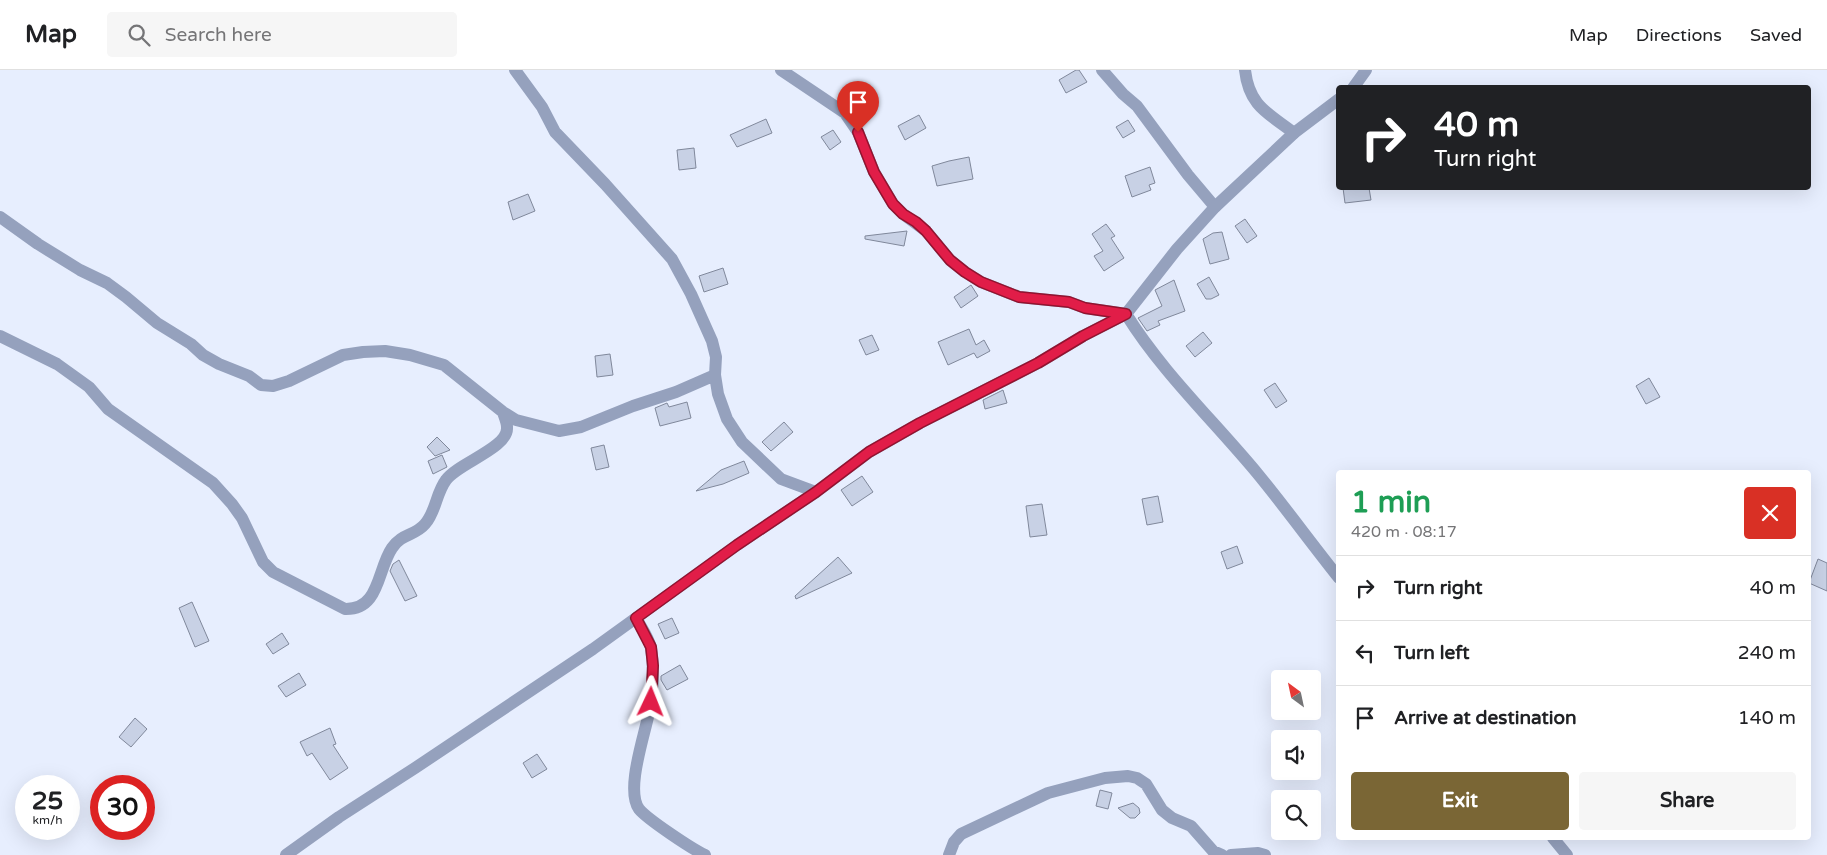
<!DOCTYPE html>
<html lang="en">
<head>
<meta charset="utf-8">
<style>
	:root { --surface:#fff; --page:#f6f6f6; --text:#202124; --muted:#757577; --line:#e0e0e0; --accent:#7a6635 }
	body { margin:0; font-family:"Varela Round",sans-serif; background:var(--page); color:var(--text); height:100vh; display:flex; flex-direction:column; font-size:19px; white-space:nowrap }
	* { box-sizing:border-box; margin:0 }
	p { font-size:16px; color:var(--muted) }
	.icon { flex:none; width:28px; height:28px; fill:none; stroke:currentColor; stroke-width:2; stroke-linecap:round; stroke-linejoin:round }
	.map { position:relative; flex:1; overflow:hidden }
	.details { position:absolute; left:1336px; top:400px; width:475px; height:370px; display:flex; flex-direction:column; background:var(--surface); border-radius:5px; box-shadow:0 5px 20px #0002 }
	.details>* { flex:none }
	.guide { position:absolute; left:1336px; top:15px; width:475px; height:105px; border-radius:5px; box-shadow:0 5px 20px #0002; background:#202124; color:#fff; overflow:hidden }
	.needle { width:32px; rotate:327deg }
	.controls { position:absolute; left:1271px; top:600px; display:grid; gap:10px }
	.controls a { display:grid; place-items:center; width:50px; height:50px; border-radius:5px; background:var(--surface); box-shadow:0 5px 20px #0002; font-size:25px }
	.speed { position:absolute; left:15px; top:705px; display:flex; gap:10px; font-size:25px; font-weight:700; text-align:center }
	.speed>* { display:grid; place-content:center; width:65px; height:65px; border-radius:50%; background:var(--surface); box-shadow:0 5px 20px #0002; line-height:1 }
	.speed small { font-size:12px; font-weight:400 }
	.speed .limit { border:8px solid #d22; background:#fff; color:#111 }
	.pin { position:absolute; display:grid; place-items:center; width:42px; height:42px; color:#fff; margin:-51px -21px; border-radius:50% 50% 50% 0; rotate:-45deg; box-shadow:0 0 5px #0007 }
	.pin .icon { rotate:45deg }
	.me { position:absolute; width:55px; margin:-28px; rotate:2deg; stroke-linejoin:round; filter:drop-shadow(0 0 4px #0008) }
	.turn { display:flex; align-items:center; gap:18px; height:105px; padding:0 15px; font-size:22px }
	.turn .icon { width:65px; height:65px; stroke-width:2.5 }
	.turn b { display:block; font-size:35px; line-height:42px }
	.round { display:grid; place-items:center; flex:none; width:52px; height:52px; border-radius:5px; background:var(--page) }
	.head { display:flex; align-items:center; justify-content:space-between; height:85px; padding:0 15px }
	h1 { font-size:30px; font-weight:800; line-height:38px; color:#1e9e55 }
	.button { display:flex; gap:10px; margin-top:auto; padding:10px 15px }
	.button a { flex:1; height:58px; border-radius:5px; background:var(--accent); color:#fff; font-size:20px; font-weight:800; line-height:58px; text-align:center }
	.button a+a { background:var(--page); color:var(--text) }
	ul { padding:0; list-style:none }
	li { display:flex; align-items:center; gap:15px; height:65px; padding:0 15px; border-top:1px solid var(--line) }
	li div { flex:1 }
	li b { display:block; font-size:19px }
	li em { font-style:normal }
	header { display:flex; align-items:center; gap:30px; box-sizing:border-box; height:70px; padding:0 25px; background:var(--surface); border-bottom:1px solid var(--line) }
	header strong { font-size:24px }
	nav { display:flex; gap:28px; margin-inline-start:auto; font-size:18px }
	.search { width:350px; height:45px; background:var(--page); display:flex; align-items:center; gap:12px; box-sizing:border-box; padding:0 18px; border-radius:5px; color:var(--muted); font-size:19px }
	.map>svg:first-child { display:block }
</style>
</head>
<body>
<header>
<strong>Map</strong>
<div class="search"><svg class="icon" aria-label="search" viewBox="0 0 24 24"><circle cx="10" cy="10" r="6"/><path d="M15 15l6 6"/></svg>Search here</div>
<nav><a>Map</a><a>Directions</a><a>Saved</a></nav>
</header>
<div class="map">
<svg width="1827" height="785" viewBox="0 0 1827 785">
	<rect width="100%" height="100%" fill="#e7eefe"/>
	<path fill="#c8d1e5" stroke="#80889b" d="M 1076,0 L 1079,0 L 1087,12 L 1066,23 L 1059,10 Z
		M 919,45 L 926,58 L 905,70 L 898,56 Z
		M 766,49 L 772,63 L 737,77 L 730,65 Z
		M 1128,50 L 1135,61 L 1123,68 L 1116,57 Z
		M 833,60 L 841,72 L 830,80 L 821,67 Z
		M 694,78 L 696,98 L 679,100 L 677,80 Z
		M 969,87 L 973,109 L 937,116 L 932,96 L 949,91 Z
		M 1150,97 L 1155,113 L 1149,115 L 1151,120 L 1132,127 L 1125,106 Z
		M 1343,118 L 1369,118 L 1371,130 L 1345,133 Z
		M 528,124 L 535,141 L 513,150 L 508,132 Z
		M 1245,149 L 1257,166 L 1247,173 L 1235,156 Z
		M 1106,154 L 1115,166 L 1111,168 L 1124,188 L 1104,201 L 1094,186 L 1103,181 L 1092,164 Z
		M 907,161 L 904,176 L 865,169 L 865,166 Z
		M 1222,162 L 1229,189 L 1210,194 L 1203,169 L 1213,163 Z
		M 723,198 L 728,214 L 704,222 L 699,206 Z
		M 1209,207 L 1219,225 L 1211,229 L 1206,229 L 1197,214 Z
		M 1174,210 L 1185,241 L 1158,251 L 1160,255 L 1147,261 L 1138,248 L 1162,236 L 1155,220 Z
		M 971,215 L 978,226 L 961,238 L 954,227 Z
		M 969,259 L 976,275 L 984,270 L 990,281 L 977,288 L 974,283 L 948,295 L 938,272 Z
		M 1203,262 L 1212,273 L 1195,287 L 1186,276 Z
		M 872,265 L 879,280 L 866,285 L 859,270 Z
		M 610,284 L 613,305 L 597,307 L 595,286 Z
		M 1649,308 L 1660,327 L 1646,334 L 1636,316 Z
		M 1275,313 L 1287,331 L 1276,338 L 1264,320 Z
		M 1003,320 L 1007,333 L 985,339 L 983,330 Z
		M 687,332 L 691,348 L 660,356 L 655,338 L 667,333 L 669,337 Z
		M 784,352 L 793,362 L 771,381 L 762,372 Z
		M 437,367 L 450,380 L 435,386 L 427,377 Z
		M 604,375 L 609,397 L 596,400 L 591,378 Z
		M 442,385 L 447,397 L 433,404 L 428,391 Z
		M 744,391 L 749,403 L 723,414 L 696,421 L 721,400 Z
		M 862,406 L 873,422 L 852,436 L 841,420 Z
		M 1158,426 L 1163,452 L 1147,455 L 1142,429 Z
		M 1042,434 L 1047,465 L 1030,467 L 1026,436 Z
		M 1237,476 L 1243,493 L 1227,499 L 1221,482 Z
		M 838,487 L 852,503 L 796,529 L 795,526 Z
		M 1818,489 L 1827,493 L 1827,521 L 1809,513 Z
		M 399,490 L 417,526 L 405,531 L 390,501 L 393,494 Z
		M 192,532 L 209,571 L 195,577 L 179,538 Z
		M 672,548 L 679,563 L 665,569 L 658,554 Z
		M 282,563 L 289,574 L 273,584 L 266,574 Z
		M 680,595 L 688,609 L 667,620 L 661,610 L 661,606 Z
		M 299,603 L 306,615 L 286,627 L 278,616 Z
		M 135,648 L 147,659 L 131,677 L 119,667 Z
		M 330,658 L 336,674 L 333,675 L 348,698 L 330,710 L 312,683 L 307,686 L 300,672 Z
		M 537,684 L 547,699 L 532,708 L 523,693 Z
		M 1100,720 L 1112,723 L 1108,739 L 1096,736 Z
		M 1133,733 L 1139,738 L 1140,743 L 1135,748 L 1130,748 L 1118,738 Z"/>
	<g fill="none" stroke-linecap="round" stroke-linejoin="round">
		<path stroke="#95a1bd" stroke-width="12" d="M 515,0 L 542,37 L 555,62 L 605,114 L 672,189 L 691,224 L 712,271 L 716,287 L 715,305 L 718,324 L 727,349 L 742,372 L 781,409 L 816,422
			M 781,0 L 845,43 L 858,62 L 874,102 L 893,134 L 903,144 L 926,161 L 950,190 L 965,202 L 981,212 L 1019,227 L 1069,232 L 1085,238 L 1126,244
			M 1102,0 L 1123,24 L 1137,36 L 1188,105 L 1215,137
			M 1245,0 C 1249,36 1268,43 1294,63
			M 0,147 L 38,174 L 80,200 L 107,213 L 126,227 L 157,253 L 191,274 L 203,285 L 219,294 L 249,306 L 261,315 L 273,316 L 289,311 L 343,285 L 363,282 L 385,281 L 410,285 L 444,295 L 503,342 L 516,350 L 559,361 L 581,357 L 633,336 L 676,322 L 715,305
			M 0,266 L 57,294 L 89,317 L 108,339 L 213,413 L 232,434 L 242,448 L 263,492 L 273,502 L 345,539 C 380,540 377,500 392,478 C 402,463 415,466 425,454 C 436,442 436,423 446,410 C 458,393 509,378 507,357 C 507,352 504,346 503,342
			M 636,548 C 641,557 649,568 651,578 C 654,595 653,615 651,632 C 648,657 624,718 639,739 C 647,749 692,779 705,785
			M 949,785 L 954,772 L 961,764 L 1048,723 L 1105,708 L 1128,706 L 1137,708 L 1146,714 L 1162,740 L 1172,748 L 1191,756 L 1213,781 L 1222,785
			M 1231,785 L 1258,783 L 1265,785"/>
		<path stroke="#95a1bd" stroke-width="12" d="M 1353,18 L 1366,0
			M 1126,244 C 1162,302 1213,350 1257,403 C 1285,437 1311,473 1339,508
			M 1553,768 L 1567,785
			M 286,785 L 339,747 L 415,698 L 593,579 L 737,475 L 816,422 L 869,382 L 920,353 L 1038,293 L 1083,266 L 1126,244 L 1177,179 L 1215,137 L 1294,63 L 1339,29"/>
	</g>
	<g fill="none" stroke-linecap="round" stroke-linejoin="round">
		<defs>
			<path id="route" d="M 651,632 L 653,596 L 651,577 L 636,548 L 737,475 L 816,422 L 869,382 L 920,353 L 1038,293 L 1083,266 L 1126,244 L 1085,238 L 1069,232 L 1019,227 L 981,212 L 965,202 L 950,190 L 926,161 L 916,152 L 903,144 L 893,134 L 874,102 L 858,62"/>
		</defs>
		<use href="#route" stroke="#92132f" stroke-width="12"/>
		<use href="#route" stroke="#e11d48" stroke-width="9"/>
	</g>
</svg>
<div class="controls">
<a><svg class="needle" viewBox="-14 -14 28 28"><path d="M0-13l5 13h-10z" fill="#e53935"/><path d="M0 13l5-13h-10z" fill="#757577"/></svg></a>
<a><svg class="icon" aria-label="sound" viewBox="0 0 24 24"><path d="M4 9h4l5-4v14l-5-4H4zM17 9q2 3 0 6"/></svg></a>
<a><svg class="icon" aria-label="search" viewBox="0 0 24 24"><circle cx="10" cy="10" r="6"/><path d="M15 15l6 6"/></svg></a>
</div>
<div class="speed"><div>25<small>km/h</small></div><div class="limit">30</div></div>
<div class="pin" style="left:858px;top:62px;background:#d93025"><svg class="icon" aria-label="arrive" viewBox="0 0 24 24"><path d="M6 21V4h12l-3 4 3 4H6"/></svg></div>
<svg class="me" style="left:651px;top:632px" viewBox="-20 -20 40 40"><path d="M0-17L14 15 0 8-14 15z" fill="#e11d48" stroke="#fff" stroke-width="4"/></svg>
<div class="guide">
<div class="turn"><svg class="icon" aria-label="right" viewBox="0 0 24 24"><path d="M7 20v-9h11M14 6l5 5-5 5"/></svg><div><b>40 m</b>Turn right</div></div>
</div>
<section class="details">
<div class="head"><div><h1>1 min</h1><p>420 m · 08:17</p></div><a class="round" style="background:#d93025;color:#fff"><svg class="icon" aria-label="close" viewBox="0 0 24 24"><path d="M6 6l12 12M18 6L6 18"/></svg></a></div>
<ul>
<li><svg class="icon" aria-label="right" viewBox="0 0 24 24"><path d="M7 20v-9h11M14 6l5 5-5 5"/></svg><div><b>Turn right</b></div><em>40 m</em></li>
<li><svg class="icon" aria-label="left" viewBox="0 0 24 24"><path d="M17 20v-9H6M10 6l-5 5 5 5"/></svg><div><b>Turn left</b></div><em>240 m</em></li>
<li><svg class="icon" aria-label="arrive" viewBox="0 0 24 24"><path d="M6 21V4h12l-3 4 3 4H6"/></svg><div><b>Arrive at destination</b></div><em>140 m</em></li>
</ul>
<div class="button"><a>Exit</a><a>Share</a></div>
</section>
</div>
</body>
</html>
